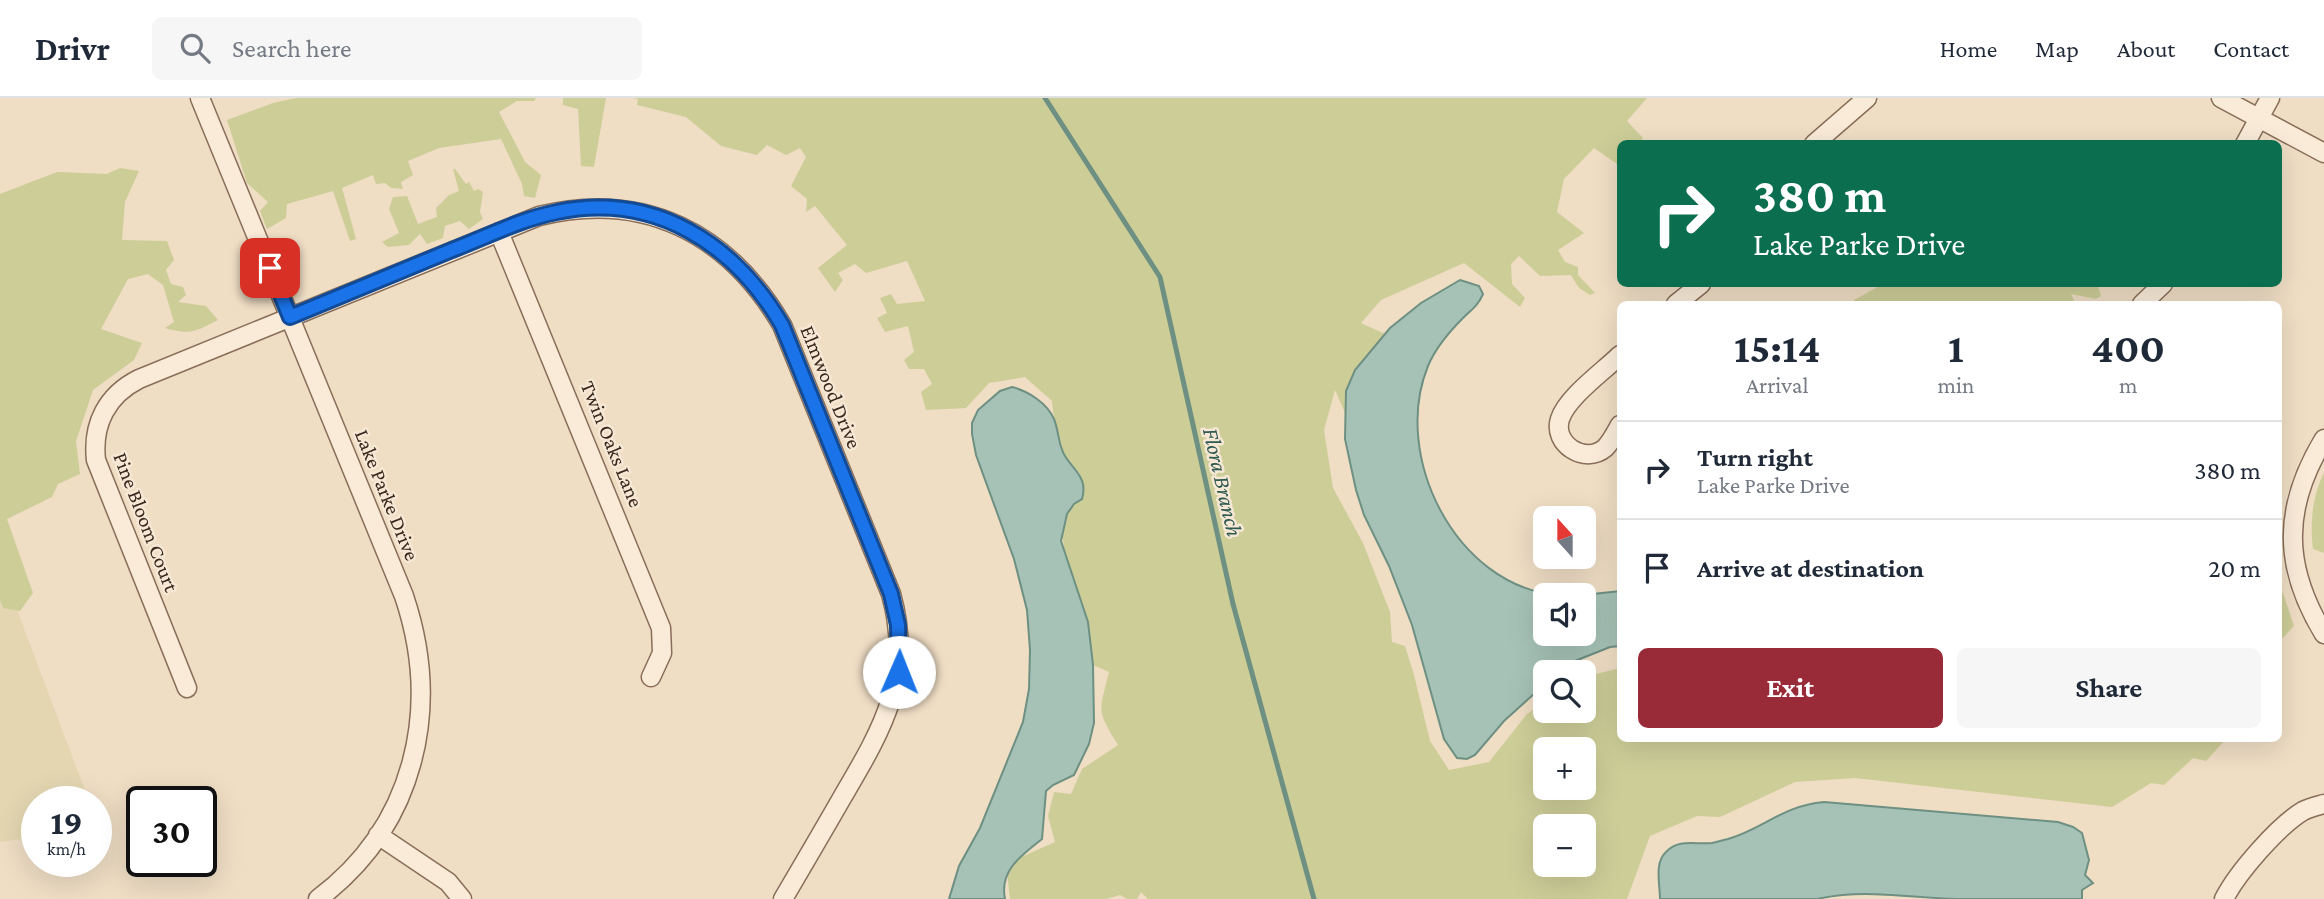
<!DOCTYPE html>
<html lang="en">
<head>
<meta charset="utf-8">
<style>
	:root { --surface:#fff; --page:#f6f6f7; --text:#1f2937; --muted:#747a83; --line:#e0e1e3; --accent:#992a38 }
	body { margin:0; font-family:"Crimson Pro",serif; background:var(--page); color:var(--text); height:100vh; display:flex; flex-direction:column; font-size:26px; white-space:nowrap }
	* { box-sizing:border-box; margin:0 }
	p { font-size:23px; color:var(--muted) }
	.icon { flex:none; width:38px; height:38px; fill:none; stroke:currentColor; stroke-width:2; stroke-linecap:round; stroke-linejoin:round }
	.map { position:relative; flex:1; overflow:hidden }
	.sheet { position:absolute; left:1617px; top:203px; width:665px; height:441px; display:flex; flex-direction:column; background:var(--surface); border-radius:10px; box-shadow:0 7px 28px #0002 }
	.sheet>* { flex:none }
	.banner { position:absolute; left:1617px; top:42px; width:665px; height:147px; border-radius:10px; box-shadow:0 7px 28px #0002; background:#0b6e4f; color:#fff; overflow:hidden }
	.needle { width:46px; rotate:339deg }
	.buttons { position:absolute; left:1533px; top:408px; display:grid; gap:14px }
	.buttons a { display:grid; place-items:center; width:63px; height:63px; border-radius:10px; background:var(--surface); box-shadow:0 7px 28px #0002; font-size:35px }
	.speed { position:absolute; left:21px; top:688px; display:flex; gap:14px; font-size:35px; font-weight:700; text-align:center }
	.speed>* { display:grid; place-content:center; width:91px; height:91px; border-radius:50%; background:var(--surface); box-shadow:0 7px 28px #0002; line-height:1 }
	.speed small { font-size:18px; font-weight:400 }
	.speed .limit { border:4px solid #111; border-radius:10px; background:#fff; color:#111 }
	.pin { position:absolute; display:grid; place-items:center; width:60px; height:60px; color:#fff; margin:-30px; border-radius:14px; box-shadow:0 4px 10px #0006 }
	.me { position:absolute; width:77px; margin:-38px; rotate:1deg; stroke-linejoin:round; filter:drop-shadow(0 0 5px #0008) }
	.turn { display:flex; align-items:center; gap:24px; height:147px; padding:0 21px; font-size:32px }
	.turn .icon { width:91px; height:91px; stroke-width:2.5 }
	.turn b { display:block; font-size:49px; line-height:60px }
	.eta { display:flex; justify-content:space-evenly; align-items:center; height:119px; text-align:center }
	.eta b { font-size:42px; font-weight:700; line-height:49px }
	.primary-button { display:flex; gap:14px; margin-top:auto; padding:14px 21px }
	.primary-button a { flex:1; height:80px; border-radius:10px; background:var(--accent); color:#fff; font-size:28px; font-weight:700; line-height:80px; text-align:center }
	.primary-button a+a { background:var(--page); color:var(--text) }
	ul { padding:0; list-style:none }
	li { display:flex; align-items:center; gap:21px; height:98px; padding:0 21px; border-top:2px solid var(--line) }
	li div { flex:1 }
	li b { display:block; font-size:26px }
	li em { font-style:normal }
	header { display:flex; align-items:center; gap:42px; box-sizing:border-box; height:98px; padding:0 35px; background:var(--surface); border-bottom:2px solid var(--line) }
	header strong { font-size:33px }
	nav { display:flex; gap:38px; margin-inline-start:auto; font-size:24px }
	.search { width:490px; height:63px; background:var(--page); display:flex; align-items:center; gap:18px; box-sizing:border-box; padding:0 24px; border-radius:10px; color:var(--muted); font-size:26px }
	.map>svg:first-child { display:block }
</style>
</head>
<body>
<header>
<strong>Drivr</strong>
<div class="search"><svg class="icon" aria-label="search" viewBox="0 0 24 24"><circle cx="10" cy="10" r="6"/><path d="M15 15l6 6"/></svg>Search here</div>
<nav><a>Home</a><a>Map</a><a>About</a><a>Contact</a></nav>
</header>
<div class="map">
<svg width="2324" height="801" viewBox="0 0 2324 801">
	<rect width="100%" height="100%" fill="#efddc4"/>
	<path fill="#e4d6b1" d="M 0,467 L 89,703 L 37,704 L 37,739 L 0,744 Z"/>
	<path fill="#cdcd98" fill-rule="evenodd" d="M 296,0 L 536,0 L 534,3 L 517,3 L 499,14 L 525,64 L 541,77 L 535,100 L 524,98 L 522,86 L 501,41 L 439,50 L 408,63 L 413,77 L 401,84 L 403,91 L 391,90 L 385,85 L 376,86 L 373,77 L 342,90 L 356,141 L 350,143 L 333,93 L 287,106 L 286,120 L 267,131 L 260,113 L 268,104 L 247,85 L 227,22 L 273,5 Z
		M 563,0 L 606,0 L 594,69 L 581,68 L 578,11 L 563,7 Z
		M 633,0 L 1647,0 L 1627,23 L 1643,40 L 1640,45 L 1620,46 L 1620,68 L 1594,50 L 1564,81 L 1557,114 L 1584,135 L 1558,152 L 1565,164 L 1578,169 L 1578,177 L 1595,195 L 1590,197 L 1579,190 L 1571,177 L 1540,178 L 1519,158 L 1511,166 L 1512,186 L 1525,200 L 1520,209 L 1464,165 L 1381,202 L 1361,225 L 1385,236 C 1359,267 1347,274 1346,317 L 1335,292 L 1324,332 L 1333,390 L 1363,445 L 1390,514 L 1392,544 L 1405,548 L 1414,577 L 1430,643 L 1449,672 L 1489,664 L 1527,616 L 1545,603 L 1545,612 L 1584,612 L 1584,579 L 1620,570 L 1620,640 L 2226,641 L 2206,663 L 2193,660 L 2164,687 L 2151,685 L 2112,709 L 1855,680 L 1795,684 L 1720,719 L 1697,718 L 1650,738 L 1627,801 L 1148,801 L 1141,794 L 1137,801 L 1127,801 L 1120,797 L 1106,801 L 1010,801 L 1007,774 L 1019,760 L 1055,744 L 1048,718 L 1054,694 L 1071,696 L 1082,671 L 1118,647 C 1096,611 1099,615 1109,574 L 1093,567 C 1091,553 1091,537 1088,523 C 1079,486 1040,429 1082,401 L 1080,376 L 1064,357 L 1054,320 L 1052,303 L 1025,279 L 989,285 L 966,310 L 926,312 L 921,294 L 932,286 L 924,271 L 909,271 L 904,262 L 914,254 L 908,228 L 885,234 L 877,220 L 887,215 L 880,200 L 891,196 L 897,206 L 925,203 L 907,163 L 866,175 L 855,166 L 838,175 L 843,182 L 835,194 L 818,170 L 847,147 L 815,108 L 806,114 L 807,101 L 791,88 L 806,59 L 800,50 L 786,57 L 767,47 L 757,57 L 721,48 L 686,19 L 637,7 L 638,1 ZM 1545,651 L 1584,651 L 1584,690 L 1545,690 ZM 1545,728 L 1584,728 L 1584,766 L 1545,766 Z
		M 120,70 L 139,73 L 125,104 L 122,142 L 167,143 L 174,162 L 166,172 L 171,186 L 183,189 L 186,197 L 178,204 L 206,208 L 218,222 C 195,234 190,237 165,230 L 174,224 L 163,187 L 148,176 L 128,181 L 101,231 L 142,245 L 134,262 L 93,292 L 76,343 L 80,376 L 58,386 L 52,399 L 7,421 L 33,495 L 20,513 L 3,510 L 0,502 L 0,96 L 57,74 L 107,76 Z
		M 453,71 L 455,71 L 466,86 L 469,84 L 474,93 L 478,91 L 483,94 L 480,114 L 483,121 L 469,131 L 460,123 L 445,128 L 443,140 L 427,146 L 420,136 L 409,147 L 388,149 L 382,144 L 399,135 L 389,111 L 393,99 L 407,98 L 418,126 L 437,119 L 436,110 L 449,97 L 459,93 Z
		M 1883,186 L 2094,186 L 2098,188 L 2101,198 L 2096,201 L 2071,196 L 2076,206 L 1852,206 L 1854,202 Z
		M 2324,374 L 2324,455 L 2313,451 C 2310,423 2312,400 2324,374 Z
		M 2279,483 L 2294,528 L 2279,544 L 2278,544 Z"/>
	<path fill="#a6c2b6" stroke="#6d9083" stroke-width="2" d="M 1460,182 L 1479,188 L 1483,196 C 1478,208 1471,212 1463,220 C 1450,233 1435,251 1428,268 C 1391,358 1456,488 1557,497 L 1545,497 L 1545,536 L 1584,536 L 1584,497 L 1620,493 L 1620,548 L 1610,549 L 1575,563 L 1561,574 L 1545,574 L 1545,586 L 1504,623 L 1475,657 L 1467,661 L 1457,660 L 1444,641 L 1412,527 L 1389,468 L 1364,417 L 1356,392 L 1345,341 L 1346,293 L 1355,272 L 1390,230 L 1421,205 Z
		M 1012,289 C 1028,293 1047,305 1054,321 C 1059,333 1058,347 1065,358 C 1075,374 1088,380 1082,401 L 1074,406 L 1067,416 L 1061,443 L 1088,524 L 1093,567 L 1094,625 L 1089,646 L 1074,677 L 1053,687 L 1046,693 L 1042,741 C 1022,757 999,772 1005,801 L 949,801 L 959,768 L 980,730 L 1023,624 L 1029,591 L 1030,552 L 1027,512 L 1014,461 L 976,357 L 972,336 L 972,325 L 978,312 L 1000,293 Z
		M 1824,704 L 2058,724 L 2073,729 L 2082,735 L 2089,762 L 2085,777 L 2093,785 L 2082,792 L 2082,801 C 2040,801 1999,801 1957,801 C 1909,800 1864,790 1817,801 L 1660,801 C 1660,786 1654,765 1666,754 C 1679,740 1696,747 1712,745 C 1717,744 1723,742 1728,741 C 1764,731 1781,708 1824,704 Z"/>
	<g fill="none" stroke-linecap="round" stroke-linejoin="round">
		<path stroke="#6d9083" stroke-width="5" d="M 1045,0 L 1160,179 L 1233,506 L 1314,801"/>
		<defs>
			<path id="minor" d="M 200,0 L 404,498 C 442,611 415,728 318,801
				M 2221,0 L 2324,55
				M 1814,46 L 1867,0
				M 2245,46 L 2270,0
				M 499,134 L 661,530 L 662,555 L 651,579
				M 1676,206 L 1701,186
				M 2142,206 L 2163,186
				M 1620,257 C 1604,273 1567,299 1560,321 C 1552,346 1585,367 1605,350 C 1611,344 1616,334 1620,327
				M 2324,341 C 2283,409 2282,467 2324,536
				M 187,590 L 96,362 C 92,326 107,297 139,281 L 539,118 C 644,92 728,135 782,227 L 891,496 C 914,578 883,630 843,698 C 823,733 803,767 783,801
				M 378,737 L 448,784 L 462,801
				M 2224,801 C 2237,775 2278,728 2303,713 C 2309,710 2317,708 2324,706"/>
		</defs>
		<use href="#minor" stroke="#896e5a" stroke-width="21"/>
		<use href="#minor" stroke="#f9ebd8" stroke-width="18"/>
	</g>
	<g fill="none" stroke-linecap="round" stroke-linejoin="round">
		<defs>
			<path id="route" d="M 270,170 L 290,219 C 344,197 398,174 452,152 C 486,139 521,121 557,114 C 654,94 734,145 782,227 L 891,496 L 898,527 L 899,574"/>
		</defs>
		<use href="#route" stroke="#114b97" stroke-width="18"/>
		<use href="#route" stroke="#1a73e8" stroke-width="12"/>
	</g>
	<g text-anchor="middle" stroke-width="5" stroke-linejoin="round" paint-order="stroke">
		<g font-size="21" fill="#39281e" stroke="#f6e8d4">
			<text transform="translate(831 289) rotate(68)" y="7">Elmwood Drive</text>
			<text transform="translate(612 346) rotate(68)" y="7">Twin Oaks Lane</text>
			<text transform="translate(387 397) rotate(68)" y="7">Lake Parke Drive</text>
			<text transform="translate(146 424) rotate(69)" y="7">Pine Bloom Court</text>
		</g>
		<g font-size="23" font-style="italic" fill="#2d5951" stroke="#f6e8d4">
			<text transform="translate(1223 384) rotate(77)" y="8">Flora Branch</text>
		</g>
	</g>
</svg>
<div class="buttons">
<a><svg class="needle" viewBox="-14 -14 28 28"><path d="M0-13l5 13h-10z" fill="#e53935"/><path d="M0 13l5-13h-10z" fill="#747a83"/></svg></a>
<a><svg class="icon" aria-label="sound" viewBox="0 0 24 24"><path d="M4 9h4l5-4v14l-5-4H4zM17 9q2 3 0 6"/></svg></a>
<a><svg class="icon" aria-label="search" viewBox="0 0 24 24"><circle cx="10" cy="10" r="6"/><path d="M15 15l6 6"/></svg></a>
<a>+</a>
<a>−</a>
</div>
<div class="speed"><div>19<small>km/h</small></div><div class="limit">30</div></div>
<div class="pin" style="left:270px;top:170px;background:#d93025"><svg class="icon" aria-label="arrive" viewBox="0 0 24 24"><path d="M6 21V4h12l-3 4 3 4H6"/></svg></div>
<svg class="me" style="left:899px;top:574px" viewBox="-20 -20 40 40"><circle r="19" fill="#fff"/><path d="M0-13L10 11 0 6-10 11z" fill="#1a73e8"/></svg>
<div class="banner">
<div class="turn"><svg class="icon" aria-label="right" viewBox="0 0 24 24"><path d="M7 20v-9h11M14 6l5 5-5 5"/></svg><div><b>380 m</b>Lake Parke Drive</div></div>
</div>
<section class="sheet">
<div class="eta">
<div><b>15:14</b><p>Arrival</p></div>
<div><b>1</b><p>min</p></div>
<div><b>400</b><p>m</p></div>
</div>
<ul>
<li><svg class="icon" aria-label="right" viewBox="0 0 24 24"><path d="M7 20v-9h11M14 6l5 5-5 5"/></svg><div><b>Turn right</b><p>Lake Parke Drive</p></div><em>380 m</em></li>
<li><svg class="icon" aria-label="arrive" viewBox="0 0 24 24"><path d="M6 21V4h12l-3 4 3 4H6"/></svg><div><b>Arrive at destination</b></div><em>20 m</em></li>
</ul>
<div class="primary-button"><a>Exit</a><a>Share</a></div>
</section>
</div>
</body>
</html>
